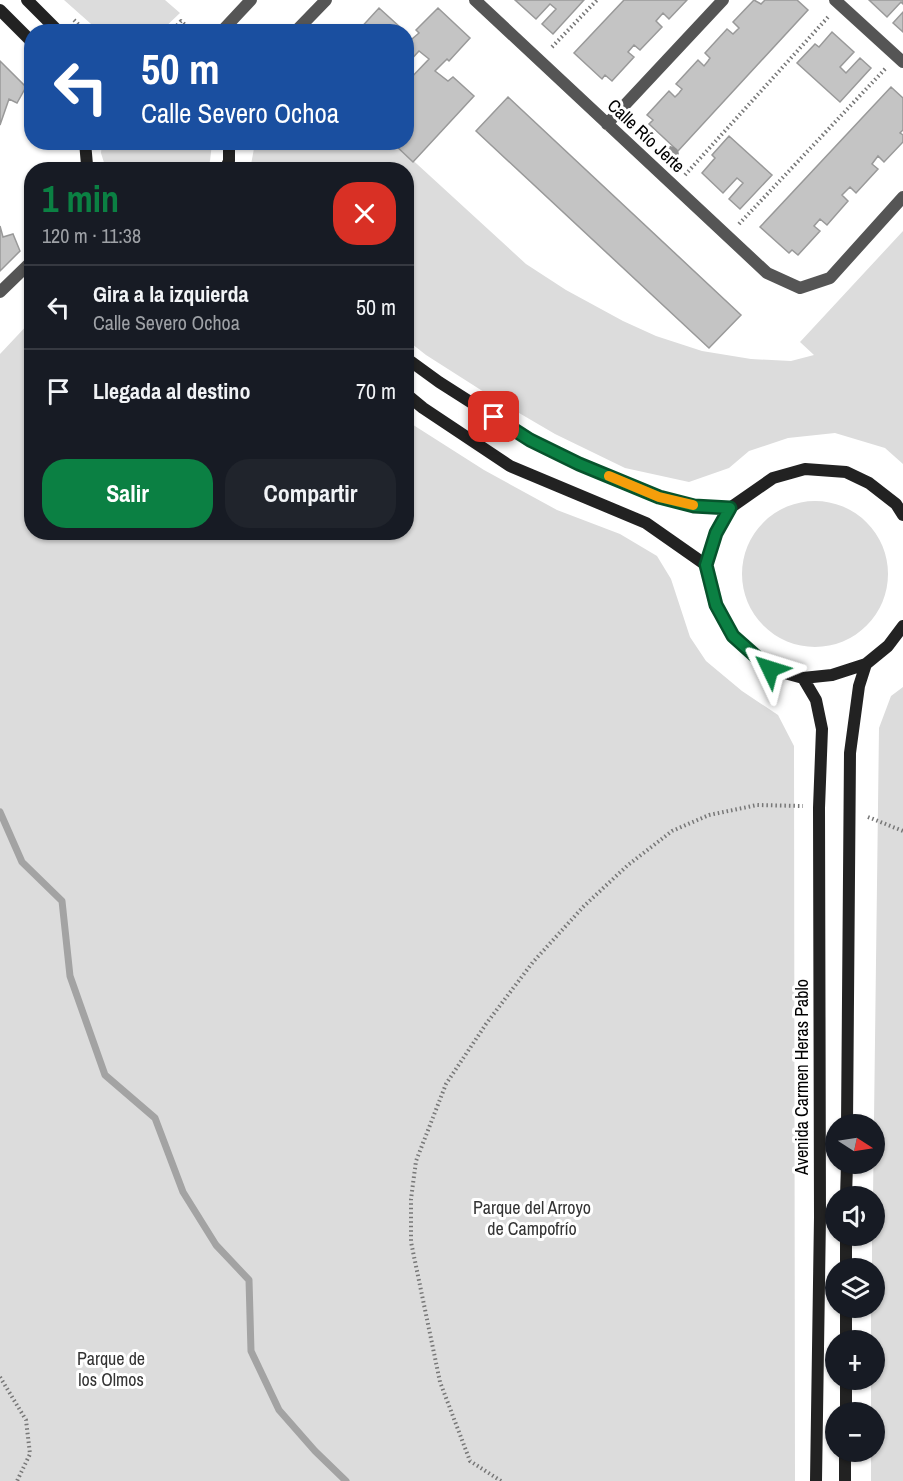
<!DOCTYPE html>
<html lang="es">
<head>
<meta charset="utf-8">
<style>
	:root { --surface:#171b24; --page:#20242c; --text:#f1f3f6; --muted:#9ea1a6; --line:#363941; --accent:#0b8043 }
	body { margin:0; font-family:"Archivo Narrow",sans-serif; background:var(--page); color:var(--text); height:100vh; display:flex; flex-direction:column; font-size:22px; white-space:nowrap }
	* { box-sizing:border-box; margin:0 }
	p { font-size:20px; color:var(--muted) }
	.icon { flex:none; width:33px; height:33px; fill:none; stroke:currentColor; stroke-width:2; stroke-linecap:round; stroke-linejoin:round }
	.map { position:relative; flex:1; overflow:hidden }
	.side { position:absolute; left:24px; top:162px; width:390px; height:378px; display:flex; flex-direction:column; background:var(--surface); border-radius:24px; box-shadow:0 2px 4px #0004 }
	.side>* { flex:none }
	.hud { position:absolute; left:24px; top:24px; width:390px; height:126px; border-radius:24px; box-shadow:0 2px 4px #0004; background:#1a4fa0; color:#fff; overflow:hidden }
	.needle { width:39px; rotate:102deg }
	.buttons { position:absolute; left:825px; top:1114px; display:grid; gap:12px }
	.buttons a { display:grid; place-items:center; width:60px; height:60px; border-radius:50%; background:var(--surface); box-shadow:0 2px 4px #0004; font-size:30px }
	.pin { position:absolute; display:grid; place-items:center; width:51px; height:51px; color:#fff; margin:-26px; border-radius:12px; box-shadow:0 3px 9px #0006 }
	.me { position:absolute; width:66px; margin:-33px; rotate:311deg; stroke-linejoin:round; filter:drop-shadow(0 0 4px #0008) }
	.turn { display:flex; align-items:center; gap:21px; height:126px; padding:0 18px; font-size:27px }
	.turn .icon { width:78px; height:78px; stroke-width:2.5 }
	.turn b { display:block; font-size:42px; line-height:51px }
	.round { display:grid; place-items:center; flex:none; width:63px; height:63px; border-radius:24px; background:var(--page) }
	.summary { display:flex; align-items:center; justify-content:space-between; height:102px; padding:0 18px }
	h1 { font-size:36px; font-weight:700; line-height:45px; color:var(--accent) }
	.action { display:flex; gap:12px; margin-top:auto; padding:12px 18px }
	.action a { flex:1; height:69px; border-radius:24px; background:var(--accent); color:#fff; font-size:24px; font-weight:700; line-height:69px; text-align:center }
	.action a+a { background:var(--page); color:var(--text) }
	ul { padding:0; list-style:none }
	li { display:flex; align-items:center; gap:18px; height:84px; padding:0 18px; border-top:2px solid var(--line) }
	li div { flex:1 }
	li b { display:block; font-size:22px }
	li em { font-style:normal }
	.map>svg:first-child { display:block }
</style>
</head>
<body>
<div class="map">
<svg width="903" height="1481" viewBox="0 0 903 1481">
	<rect width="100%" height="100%" fill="#fff"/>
	<path fill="#dcdcdc" d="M 64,0 L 165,0 L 180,13 L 161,31 L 99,31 Z
		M 212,143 L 210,161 L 206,169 L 106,169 L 101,153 L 102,143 Z
		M 255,143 L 394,143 L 526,264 L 566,290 L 623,321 L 656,336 L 702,351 L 751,359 L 791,361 L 814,355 L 800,342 L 903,231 L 903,464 L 885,448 L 835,433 L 788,438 L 749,451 L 729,468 L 689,482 L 625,468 L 555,434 L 495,399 L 426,355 L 407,340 L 406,170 L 250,170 Z
		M 31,321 L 32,532 L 406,532 L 407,421 L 484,470 L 557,510 L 620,534 L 657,556 L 671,579 L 690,637 L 706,661 L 742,691 L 778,715 L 794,746 L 795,1481 L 0,1481 L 0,354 Z
		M742 574a73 73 0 1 1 146 0a73 73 0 1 1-146 0Z
		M 903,687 L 903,1481 L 871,1481 L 871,1452 L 874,1452 L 874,1413 L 871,1413 L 871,1380 L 874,1380 L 874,1341 L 871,1341 L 871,1308 L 874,1308 L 874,1269 L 872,1269 L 872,1236 L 874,1236 L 874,1197 L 873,1197 L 879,728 L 891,696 Z"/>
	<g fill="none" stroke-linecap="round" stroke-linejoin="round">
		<path stroke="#a3a3a3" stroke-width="7" d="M 0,812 L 22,862 L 62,901 L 70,976 L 105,1075 L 155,1118 L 183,1192 L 216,1245 L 249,1280 L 251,1351 L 279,1410 L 315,1451 L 346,1481"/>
	</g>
	<path fill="#c4c4c4" stroke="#999" stroke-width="1.5" d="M 515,0 L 584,0 L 553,34 L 542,24 L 556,9 L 550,4 L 536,19 Z
		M 624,0 L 687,0 L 669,19 L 663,13 L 656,21 L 662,27 L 640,50 L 634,45 L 628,52 L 634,57 L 612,81 L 605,75 L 602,79 L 574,53 Z
		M 754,0 L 761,4 L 765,0 L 797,0 L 808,10 L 678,151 L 649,124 L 653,120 L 647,115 L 669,91 L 675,97 L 679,93 L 682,89 L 676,84 L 698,60 L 704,66 L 708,61 L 710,58 L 705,53 L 727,29 L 733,34 L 739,28 L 733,22 Z
		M 869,0 L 903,0 L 903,4 L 901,2 L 887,17 Z
		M 379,8 L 401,28 L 397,32 L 357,32 Z
		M 438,8 L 470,38 L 449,61 L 447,59 L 435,71 L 448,81 L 453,77 L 474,96 L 413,162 L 392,142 L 406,142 L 406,83 L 429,59 L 419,51 L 406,65 L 406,44 L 419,33 L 416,30 Z
		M 903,12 L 903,32 L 893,23 Z
		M 832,32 L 854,52 L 840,67 L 846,73 L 860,58 L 871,68 L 840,102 L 797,63 L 815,44 L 819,47 Z
		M 0,61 L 26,87 L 17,103 L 9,99 L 0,125 Z
		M 891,87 L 903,98 L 903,130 L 900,133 L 903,135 L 903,142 L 884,162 L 878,156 L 872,164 L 878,169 L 856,193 L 850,187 L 842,195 L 848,201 L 827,225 L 820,219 L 814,226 L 820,231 L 798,255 L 792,250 L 789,253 L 760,227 Z
		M 508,97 L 741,315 L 709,348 L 476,131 Z
		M 729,136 L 772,175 L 740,209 L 729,199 L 743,183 L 737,178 L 723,193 L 702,173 L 715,158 L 712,155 Z
		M 0,226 L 3,237 L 13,234 L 20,251 L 0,271 Z"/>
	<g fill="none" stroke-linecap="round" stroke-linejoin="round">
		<path stroke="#777" stroke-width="4" stroke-dasharray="1.5 3" stroke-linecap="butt" d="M 74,20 L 86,32
			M 171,32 L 181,21 L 193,32
			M 552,47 L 597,0
			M 685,175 L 829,16
			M 739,224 L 886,68
			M 868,817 L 903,831
			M 0,1377 L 26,1420 L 30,1454 L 17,1481
			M 501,1481 L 470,1461 L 440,1382 L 411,1242 L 411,1199 L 416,1161 L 446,1084 L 486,1024 L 533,962 L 584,906 L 628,865 L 672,831 L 709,815 L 757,805 L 803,806"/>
		<path stroke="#555" stroke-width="12" d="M 475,0 L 767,273 L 800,288 L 830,278 L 903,197
			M 835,0 L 903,62
			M 221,32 L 251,0
			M 295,32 L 326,0
			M 607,124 L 723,0
			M 0,292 L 32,261"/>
		<path stroke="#222" stroke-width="12" d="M 27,0 L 59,32
			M 0,10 L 32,42
			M 85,142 L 87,165 L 90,170
			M 225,170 L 229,161 L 229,142
			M 406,358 L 439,382 L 530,440 L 579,464 L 659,497 L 694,506 L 730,508
			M 406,394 L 423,408 L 510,466 L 646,523 L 706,565
			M 903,515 L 896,504 L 869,483 L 846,472 L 805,469 L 773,478 L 730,508 L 715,533 L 706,565 L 715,605 L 733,636 L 770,669 L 803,678 L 832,675 L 866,664 L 888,646 L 903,626
			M 803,678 L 816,700 L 822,729 L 819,808 L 820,1217 L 816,1481
			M 847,1125 L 850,753 L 859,686 L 866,664
			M 846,1197 L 847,1164
			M 846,1269 L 846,1236
			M 846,1341 L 846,1308
			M 846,1413 L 846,1380
			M 845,1481 L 845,1452"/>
	</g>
	<circle fill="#8f8f8f" cx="670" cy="155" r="9"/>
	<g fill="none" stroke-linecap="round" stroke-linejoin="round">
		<defs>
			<path id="route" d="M 494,417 L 530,440 L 579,464 L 659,497 L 694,506 L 730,508 L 716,533 L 706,565 L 716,605 L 733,636 L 770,669"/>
		</defs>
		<use href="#route" stroke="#07532c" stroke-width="15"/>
		<use href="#route" stroke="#0b8043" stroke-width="10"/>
		<path stroke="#f59e0b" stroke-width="10" d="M 609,476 L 659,497 L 693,505"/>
	</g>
	<g text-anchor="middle" stroke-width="6" stroke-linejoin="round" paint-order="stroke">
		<g font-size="18" fill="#000" stroke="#fff">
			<text transform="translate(646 136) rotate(43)" y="6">Calle Río Jerte</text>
			<text transform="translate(802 1077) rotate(-90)" y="6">Avenida Carmen Heras Pablo</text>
		</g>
		<g font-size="18" fill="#333" stroke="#fff">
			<text x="532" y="1214">Parque del Arroyo<tspan x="532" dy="21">de Campofrío</tspan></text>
			<text x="111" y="1365">Parque de<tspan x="111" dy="21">los Olmos</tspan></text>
		</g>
	</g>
</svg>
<div class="buttons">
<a><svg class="needle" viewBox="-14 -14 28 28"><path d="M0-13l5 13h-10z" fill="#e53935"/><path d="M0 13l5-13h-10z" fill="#9ea1a6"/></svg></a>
<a><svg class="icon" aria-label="sound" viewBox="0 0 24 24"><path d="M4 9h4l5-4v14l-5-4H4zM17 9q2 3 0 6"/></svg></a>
<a><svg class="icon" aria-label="layers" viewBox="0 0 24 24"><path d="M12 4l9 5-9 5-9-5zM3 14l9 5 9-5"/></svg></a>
<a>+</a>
<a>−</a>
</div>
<div class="pin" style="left:494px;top:417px;background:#d93025"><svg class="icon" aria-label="arrive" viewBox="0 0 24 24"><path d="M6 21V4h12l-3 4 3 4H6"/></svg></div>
<svg class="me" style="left:770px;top:669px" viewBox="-20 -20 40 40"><path d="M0-17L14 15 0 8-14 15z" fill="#0b8043" stroke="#fff" stroke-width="4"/></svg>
<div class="hud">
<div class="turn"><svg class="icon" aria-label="left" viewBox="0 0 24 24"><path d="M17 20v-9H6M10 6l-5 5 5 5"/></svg><div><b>50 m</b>Calle Severo Ochoa</div></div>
</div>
<section class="side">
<div class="summary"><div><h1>1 min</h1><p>120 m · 11:38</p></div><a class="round" style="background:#d93025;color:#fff"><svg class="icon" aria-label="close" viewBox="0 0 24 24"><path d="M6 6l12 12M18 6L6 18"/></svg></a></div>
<ul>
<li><svg class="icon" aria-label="left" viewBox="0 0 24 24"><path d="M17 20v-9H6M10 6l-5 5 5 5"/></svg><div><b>Gira a la izquierda</b><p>Calle Severo Ochoa</p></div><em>50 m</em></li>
<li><svg class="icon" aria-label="arrive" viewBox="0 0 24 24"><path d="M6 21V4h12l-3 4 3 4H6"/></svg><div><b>Llegada al destino</b></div><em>70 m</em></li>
</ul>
<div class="action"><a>Salir</a><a>Compartir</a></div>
</section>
</div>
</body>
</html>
